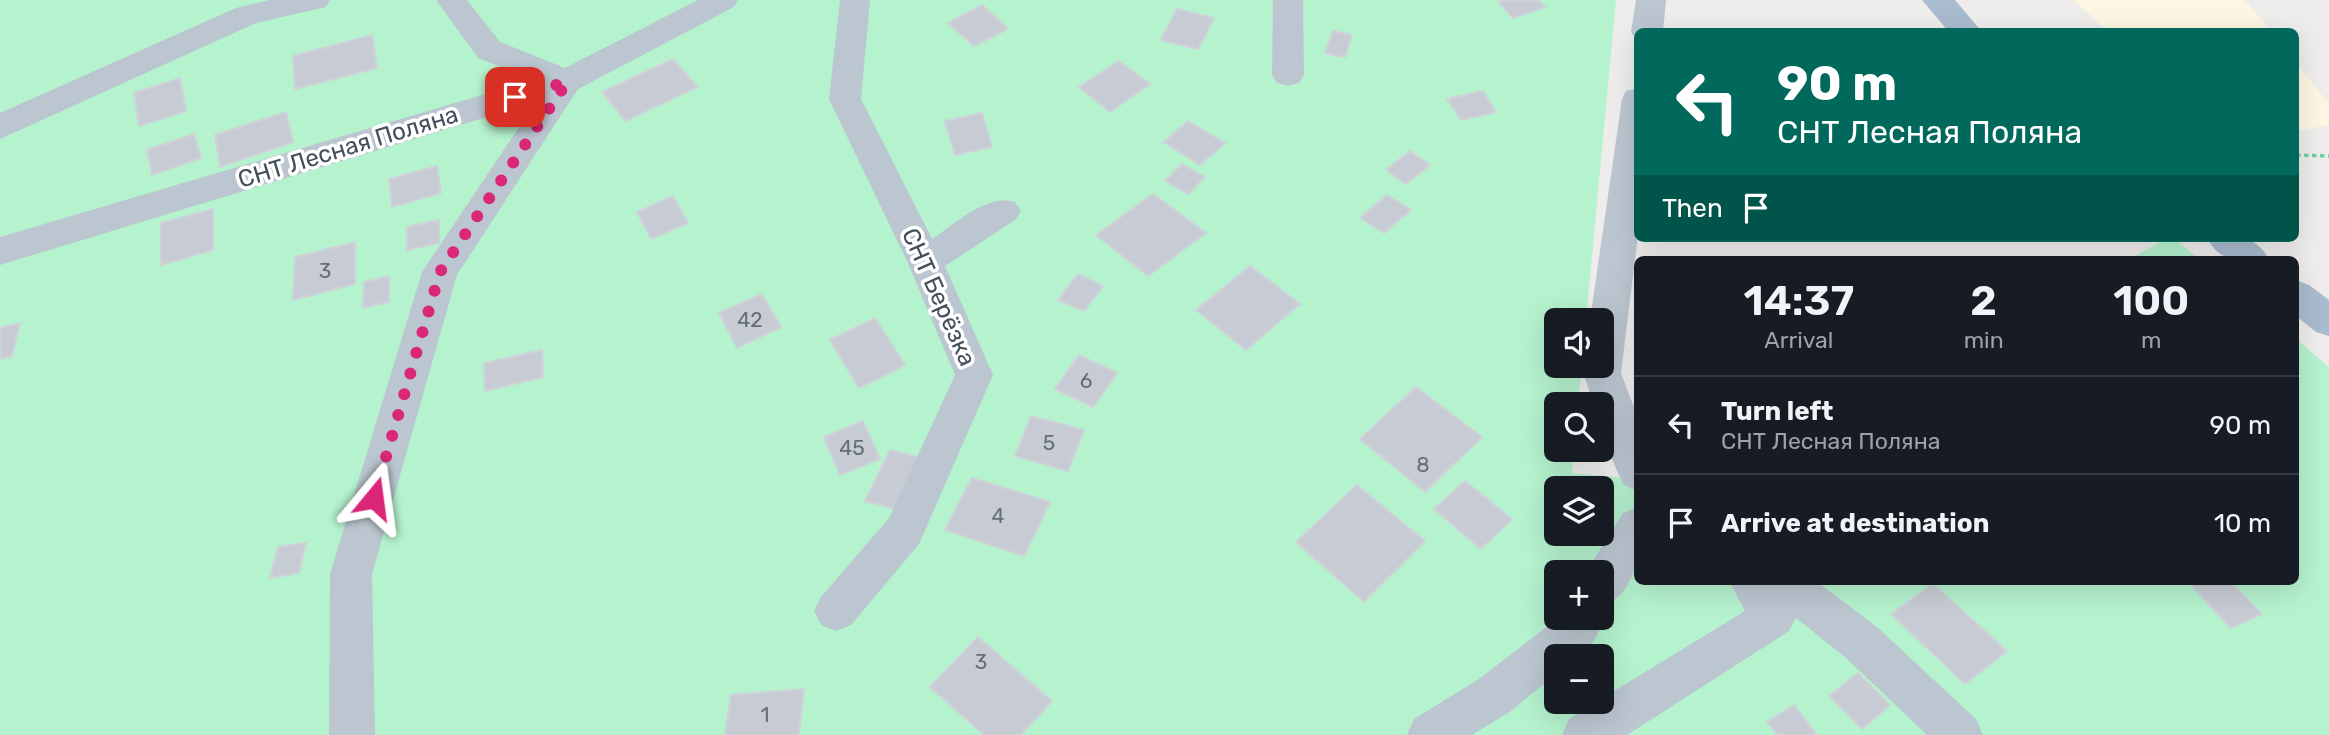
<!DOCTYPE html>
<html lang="en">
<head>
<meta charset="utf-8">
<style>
	:root { --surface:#171b24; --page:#242831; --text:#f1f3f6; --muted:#9ea1a6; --line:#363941 }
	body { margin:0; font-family:Rubik,sans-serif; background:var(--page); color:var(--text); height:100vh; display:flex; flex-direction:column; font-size:26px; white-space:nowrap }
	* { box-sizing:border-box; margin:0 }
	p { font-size:23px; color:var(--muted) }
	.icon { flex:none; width:38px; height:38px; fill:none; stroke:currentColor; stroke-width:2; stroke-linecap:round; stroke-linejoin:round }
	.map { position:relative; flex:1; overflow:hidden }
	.sheet { position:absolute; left:1634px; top:256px; width:665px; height:329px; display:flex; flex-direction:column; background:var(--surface); border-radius:10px; box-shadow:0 7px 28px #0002 }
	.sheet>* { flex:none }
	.banner { position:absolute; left:1634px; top:28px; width:665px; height:214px; border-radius:10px; box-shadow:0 7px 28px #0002; background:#00695c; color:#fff; overflow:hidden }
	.tools { position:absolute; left:1544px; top:308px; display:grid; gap:14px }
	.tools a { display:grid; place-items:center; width:70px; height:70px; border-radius:10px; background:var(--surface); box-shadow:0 7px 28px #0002; font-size:35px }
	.pin { position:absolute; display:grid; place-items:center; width:60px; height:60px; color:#fff; margin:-30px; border-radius:14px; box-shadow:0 4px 10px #0006 }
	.me { position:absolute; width:77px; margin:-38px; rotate:16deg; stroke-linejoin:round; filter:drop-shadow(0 0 5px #0008) }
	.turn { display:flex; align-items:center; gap:24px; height:147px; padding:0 28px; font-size:32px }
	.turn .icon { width:91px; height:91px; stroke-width:2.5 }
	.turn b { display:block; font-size:49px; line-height:60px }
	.then { display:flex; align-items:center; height:66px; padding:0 28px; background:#0003; gap:14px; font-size:26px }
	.eta { display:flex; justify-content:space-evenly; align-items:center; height:119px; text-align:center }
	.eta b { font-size:42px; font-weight:600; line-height:49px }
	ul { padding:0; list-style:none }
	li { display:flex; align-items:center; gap:21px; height:98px; padding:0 28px; border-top:2px solid var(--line) }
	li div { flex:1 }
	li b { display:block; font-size:26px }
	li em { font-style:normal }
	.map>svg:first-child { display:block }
</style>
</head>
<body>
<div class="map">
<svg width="2329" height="735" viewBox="0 0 2329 735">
	<rect width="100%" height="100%" fill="#efecec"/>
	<path fill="#fdf6e2" d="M 2073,0 L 2245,0 L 2271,31 L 2108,31 Z
		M 2296,63 L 2329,104 L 2329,125 L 2296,131 Z"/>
	<path fill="#b5f2ce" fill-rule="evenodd" d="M 0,0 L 1616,0 L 1586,320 L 1556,320 L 1556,366 L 1582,366 L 1578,404 L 1556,404 L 1556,450 L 1574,450 L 1572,473 L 1638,479 L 1638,581 L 2296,581 L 2296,339 L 2329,367 L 2329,735 L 0,735 ZM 1556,488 L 1601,488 L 1601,534 L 1556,534 ZM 1556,572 L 1601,572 L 1601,618 L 1556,618 ZM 1556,656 L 1601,656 L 1601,702 L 1556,702 Z
		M 2167,238 L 2173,238 L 2199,259 L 2130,259 Z"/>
	<path fill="#c7cbd3" stroke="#cfd2d9" stroke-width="2" d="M 1505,0 L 1538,0 L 1545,7 L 1513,18 L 1498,2 Z
		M 982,5 L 1008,29 L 974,46 L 948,23 Z
		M 1177,9 L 1214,18 L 1198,49 L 1161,40 Z
		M 1333,31 L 1352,35 L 1345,57 L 1325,53 Z
		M 372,35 L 377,68 L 295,89 L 293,56 Z
		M 673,59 L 697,87 L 626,121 L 602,92 Z
		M 1119,61 L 1150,84 L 1110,112 L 1079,87 Z
		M 180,78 L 186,111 L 139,126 L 134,93 Z
		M 1483,91 L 1496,112 L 1461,120 L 1447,99 Z
		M 286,112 L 293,142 L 220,167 L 215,135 Z
		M 982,113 L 992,147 L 955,155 L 945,121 Z
		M 1188,121 L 1225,143 L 1200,165 L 1164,142 Z
		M 194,134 L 201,158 L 152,175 L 147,150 Z
		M 1410,151 L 1430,165 L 1406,184 L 1386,170 Z
		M 1182,164 L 1205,177 L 1188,194 L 1165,181 Z
		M 437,166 L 441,193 L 392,207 L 389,179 Z
		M 1153,194 L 1206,233 L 1148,276 L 1096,235 Z
		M 1387,195 L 1411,210 L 1384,233 L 1360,218 Z
		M 673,196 L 688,223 L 651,239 L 637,212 Z
		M 213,209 L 213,250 L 161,265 L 161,223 Z
		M 439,220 L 439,243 L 407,250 L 407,227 Z
		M 355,242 L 355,284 L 293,300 L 295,257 Z
		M 1250,266 L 1300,304 L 1246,350 L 1196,310 Z
		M 1078,274 L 1103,286 L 1084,311 L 1058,300 Z
		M 389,276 L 389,302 L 363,308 L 364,282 Z
		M 762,294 L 781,327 L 737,348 L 719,313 Z
		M 875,318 L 905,365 L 859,388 L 830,340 Z
		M 20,323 L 12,356 L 0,359 L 0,328 Z
		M 542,350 L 543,377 L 485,391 L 484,363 Z
		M 1079,355 L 1117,373 L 1093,407 L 1055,389 Z
		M 1416,387 L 1482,437 L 1425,492 L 1360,439 Z
		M 1031,416 L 1084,430 L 1068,471 L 1015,456 Z
		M 863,421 L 880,459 L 840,475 L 824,437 Z
		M 890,450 L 924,459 L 901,510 L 865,501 Z
		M 972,478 L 1050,502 L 1024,556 L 945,530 Z
		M 1465,481 L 1512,519 L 1481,549 L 1434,509 Z
		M 1357,485 L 1425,541 L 1364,602 L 1296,542 Z
		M 306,543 L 299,573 L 270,578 L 278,547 Z
		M 2187,581 L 2230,581 L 2262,614 L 2231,628 Z
		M 1933,584 L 2007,651 L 1965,684 L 1891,614 Z
		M 978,637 L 1052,701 L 1021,735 L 984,735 L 930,687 Z
		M 1858,673 L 1890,705 L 1862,729 L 1829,696 Z
		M 804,689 L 799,735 L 725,735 L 731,695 Z
		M 1794,705 L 1817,735 L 1777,735 L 1767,722 Z"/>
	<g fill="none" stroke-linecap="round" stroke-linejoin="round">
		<path stroke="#6ad3a1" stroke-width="3.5" stroke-dasharray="4.5 3.5" stroke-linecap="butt" d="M 2296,155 L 2329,156"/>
		<path fill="#bbc6d0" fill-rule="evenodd" d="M 269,0 L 330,0 L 326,7 L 256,23 L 0,139 L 0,113 L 236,8 Z
			M 436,0 L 467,0 L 500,42 L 565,68 L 698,0 L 738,0 L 734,7 L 578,89 L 457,275 L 372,574 L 375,735 L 329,735 L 330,574 L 422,272 L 536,102 L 0,265 L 0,237 L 533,80 L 478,58 Z
			M 840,0 L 870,0 L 861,99 L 932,239 C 955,224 987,193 1015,202 L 1021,211 L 1015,220 L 945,266 L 993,375 L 919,544 L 851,625 L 836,631 L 821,625 L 814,611 L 821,597 L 889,518 L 955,375 L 907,261 L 829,99 Z
			M 1273,0 L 1303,0 L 1304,75 L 1299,83 L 1288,86 L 1277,83 L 1272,75 Z
			M 1636,0 L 1666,0 L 1663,32 L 1638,32 L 1638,40 L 1636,39 L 1631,32 Z
			M 1638,88 L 1638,235 L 1621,373 L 1638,418 L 1638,491 L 1624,485 C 1611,460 1601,433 1601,404 L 1594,404 L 1583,373 L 1584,366 L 1601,366 L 1601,320 L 1590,320 L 1622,99 L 1626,91 Z
			M 1638,507 C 1638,544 1643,591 1601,607 L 1601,572 L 1586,572 L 1623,513 Z
			M 1729,581 L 1816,581 L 1877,627 L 1976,719 L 1983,735 L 1927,735 L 1845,657 L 1796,618 L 1789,631 L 1627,735 L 1562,735 L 1569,719 L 1597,702 L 1601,702 L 1601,699 L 1745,611 Z
			M 1601,610 L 1605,618 C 1592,647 1589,656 1556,656 L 1556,674 L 1511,711 L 1472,735 L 1407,735 L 1414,719 L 1479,679 L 1558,618 L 1601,618 Z"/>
		<path fill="#a9bbce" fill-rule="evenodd" d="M 1922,0 L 1955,0 L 1982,32 L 1949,32 Z
			M 2207,238 C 2234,238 2254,232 2269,259 C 2242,259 2222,266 2207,238 Z
			M 2296,280 L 2309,285 L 2329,300 L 2329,336 L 2316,332 L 2296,316 Z"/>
	</g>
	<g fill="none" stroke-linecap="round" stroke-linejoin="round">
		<path stroke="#db2777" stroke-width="12" stroke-dasharray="0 21.6" d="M 374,498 L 440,272 L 567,82 L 515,97"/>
	</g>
	<g text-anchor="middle" stroke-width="7" stroke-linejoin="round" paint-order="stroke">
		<g font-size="21" fill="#646e79">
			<text x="325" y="278">3</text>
			<text x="750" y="327">42</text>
			<text x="1086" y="388">6</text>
			<text x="1049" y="450">5</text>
			<text x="852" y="455">45</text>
			<text x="1423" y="472">8</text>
			<text x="998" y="523">4</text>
			<text x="981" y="669">3</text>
			<text x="765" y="722">1</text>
		</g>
		<g font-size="24" fill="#434f5b" stroke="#fff">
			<text transform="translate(348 147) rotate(-17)" y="8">СНТ Лесная Поляна</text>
			<text transform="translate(939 297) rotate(66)" y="8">СНТ Берёзка</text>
		</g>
	</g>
</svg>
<div class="tools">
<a><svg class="icon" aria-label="sound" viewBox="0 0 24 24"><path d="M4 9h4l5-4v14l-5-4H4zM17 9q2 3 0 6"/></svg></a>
<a><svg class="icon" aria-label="search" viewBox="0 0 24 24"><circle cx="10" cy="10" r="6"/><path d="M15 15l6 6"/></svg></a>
<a><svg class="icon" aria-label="layers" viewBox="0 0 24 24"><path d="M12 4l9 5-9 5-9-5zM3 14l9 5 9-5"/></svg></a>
<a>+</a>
<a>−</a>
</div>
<div class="pin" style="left:515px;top:97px;background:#d93025"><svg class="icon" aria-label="arrive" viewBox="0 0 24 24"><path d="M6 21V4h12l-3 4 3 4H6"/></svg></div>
<svg class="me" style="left:374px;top:498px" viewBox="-20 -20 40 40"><path d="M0-17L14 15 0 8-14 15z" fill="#db2777" stroke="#fff" stroke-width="4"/></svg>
<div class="banner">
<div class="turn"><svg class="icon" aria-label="left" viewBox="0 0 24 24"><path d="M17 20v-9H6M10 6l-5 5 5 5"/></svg><div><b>90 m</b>СНТ Лесная Поляна</div></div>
<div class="then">Then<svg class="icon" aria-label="arrive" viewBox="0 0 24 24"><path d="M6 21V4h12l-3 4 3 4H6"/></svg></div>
</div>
<section class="sheet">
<div class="eta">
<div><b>14:37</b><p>Arrival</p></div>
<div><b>2</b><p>min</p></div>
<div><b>100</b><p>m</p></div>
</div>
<ul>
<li><svg class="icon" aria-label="left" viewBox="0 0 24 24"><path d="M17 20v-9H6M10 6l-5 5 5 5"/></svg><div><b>Turn left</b><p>СНТ Лесная Поляна</p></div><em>90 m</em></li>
<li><svg class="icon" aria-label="arrive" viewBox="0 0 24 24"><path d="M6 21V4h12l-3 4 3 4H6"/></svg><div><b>Arrive at destination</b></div><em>10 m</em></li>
</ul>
</section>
</div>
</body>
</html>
